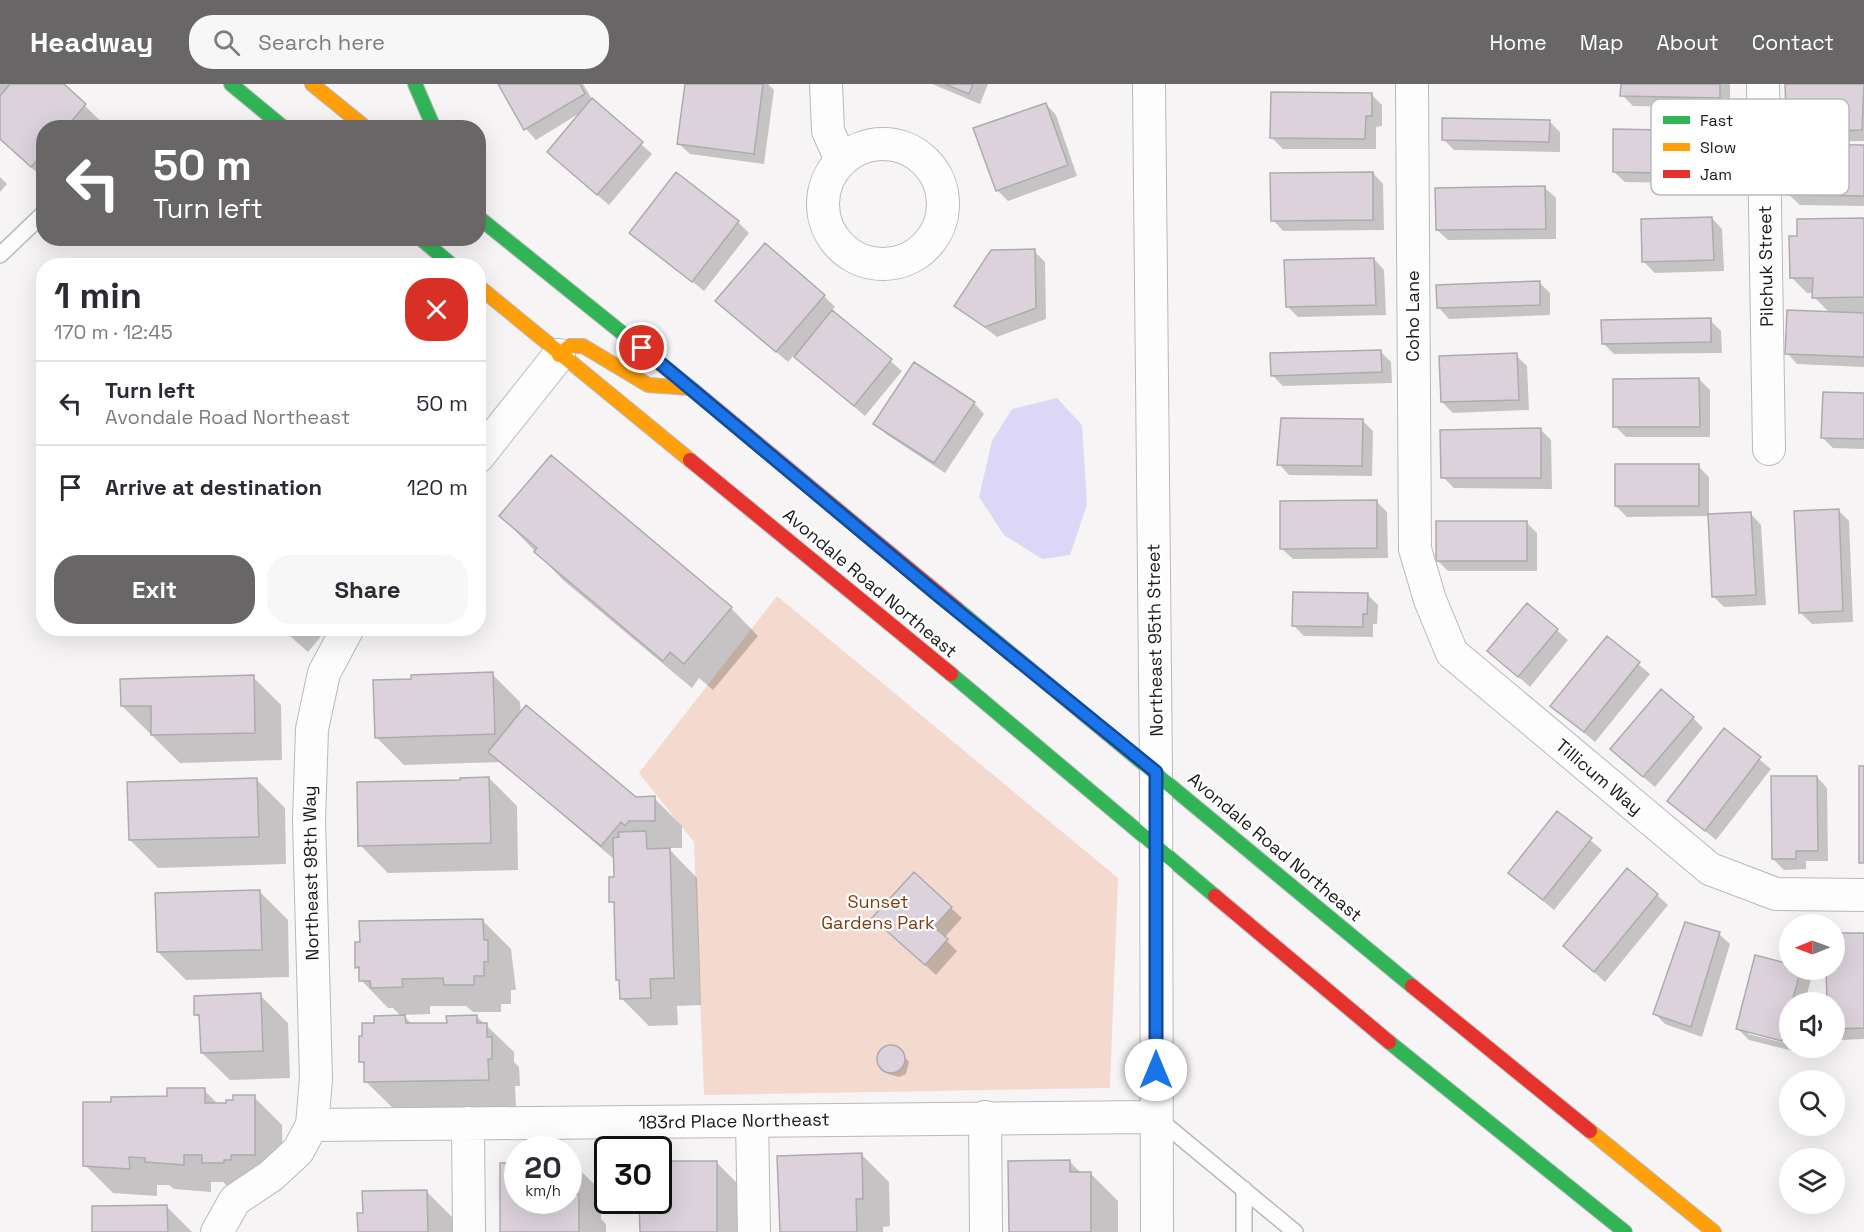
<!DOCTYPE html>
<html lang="en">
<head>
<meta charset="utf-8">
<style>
	:root { --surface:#fff; --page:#f7f7f7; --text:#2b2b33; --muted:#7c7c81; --line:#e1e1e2; --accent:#686667 }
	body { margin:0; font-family:"Space Grotesk",sans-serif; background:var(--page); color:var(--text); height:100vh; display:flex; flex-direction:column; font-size:22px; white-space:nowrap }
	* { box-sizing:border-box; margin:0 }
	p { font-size:20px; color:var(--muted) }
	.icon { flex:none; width:33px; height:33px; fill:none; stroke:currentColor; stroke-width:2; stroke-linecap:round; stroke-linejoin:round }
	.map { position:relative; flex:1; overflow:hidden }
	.details { position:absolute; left:36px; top:174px; width:450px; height:378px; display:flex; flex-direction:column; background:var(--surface); border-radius:24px; box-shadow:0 6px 24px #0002 }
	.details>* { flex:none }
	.hud { position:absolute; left:36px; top:36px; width:450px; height:126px; border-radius:24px; box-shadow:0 6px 24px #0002; background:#686667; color:#fff; overflow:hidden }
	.needle { width:39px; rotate:269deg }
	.tools { position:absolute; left:1779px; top:830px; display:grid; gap:12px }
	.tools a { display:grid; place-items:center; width:66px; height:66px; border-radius:50%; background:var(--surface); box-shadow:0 6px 24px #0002; font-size:30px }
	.speed { position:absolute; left:504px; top:1052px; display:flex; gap:12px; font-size:30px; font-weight:700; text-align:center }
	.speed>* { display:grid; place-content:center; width:78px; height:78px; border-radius:50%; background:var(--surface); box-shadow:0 6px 24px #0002; line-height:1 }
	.speed small { font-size:15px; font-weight:400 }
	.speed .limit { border:3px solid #111; border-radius:9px; background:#fff; color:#111 }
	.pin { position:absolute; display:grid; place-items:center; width:51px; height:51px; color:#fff; margin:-26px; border:3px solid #fff; border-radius:50%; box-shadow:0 2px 6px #0007 }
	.me { position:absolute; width:66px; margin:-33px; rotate:0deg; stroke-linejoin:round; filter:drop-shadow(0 0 4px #0008) }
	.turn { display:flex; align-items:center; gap:21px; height:126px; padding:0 18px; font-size:27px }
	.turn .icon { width:78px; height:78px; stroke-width:2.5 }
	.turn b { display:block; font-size:42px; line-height:51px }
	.round { display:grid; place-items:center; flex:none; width:63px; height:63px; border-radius:24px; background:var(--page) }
	.overview { display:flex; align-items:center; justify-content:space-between; height:102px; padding:0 18px }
	h1 { font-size:36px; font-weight:800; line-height:45px }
	.action { display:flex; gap:12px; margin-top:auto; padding:12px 18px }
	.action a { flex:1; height:69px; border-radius:24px; background:var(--accent); color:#fff; font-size:24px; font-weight:800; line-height:69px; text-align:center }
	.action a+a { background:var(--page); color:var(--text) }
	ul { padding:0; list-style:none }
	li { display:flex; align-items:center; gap:18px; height:84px; padding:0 18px; border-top:2px solid var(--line) }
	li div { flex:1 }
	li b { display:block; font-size:22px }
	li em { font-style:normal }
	header { display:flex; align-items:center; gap:36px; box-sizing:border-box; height:84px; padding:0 30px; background:var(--accent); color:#fff }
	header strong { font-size:28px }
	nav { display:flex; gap:33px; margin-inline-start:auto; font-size:21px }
	.search { width:420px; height:54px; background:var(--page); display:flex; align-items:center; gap:15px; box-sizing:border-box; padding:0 21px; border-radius:24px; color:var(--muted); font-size:22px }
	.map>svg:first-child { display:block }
</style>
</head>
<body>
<header>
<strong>Headway</strong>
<div class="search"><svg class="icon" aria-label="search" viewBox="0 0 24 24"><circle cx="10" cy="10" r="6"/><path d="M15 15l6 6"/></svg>Search here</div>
<nav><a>Home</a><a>Map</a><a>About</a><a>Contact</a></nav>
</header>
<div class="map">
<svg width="1864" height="1148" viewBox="0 0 1864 1148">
	<rect width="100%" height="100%" fill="#f7f4f5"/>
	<path fill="#f4dace" d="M 777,512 L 1118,794 L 1110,1004 L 704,1011 L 694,758 L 639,689 Z"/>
	<path fill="#dcd7f6" d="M 1057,314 L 1082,341 L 1087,421 L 1070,471 L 1042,475 L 1004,451 L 979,413 L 992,357 L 1012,325 Z"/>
	<path fill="#0003" d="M 0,0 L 62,0 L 108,44 L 44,44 L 44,95 L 0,55 Z
		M 499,0 L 583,0 L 593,17 L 652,70 L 609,121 L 559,78 L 580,29 L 536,56 L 526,45 Z
		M 686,0 L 768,0 L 774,6 L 764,80 L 690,70 L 679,60 Z
		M 932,0 L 988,0 L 980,20 Z
		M 1622,0 L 1730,0 L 1730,24 L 1633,22 L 1622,11 Z
		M 1786,0 L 1864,0 L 1864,57 L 1819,58 L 1809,47 L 1809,39 L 1798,39 L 1787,28 Z
		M 1371,10 L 1382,21 L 1382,42 L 1376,43 L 1376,65 L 1283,65 L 1272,54 Z
		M 1046,20 L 1056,31 L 1077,92 L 1008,117 L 997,106 Z
		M 1549,37 L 1560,48 L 1560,68 L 1454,66 L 1444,56 Z
		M 1714,48 L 1725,59 L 1724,100 L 1625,98 L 1614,88 Z
		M 1864,63 L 1864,122 L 1800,121 L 1789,111 Z
		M 1373,89 L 1383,100 L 1384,146 L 1283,147 L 1273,136 Z
		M 0,93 L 7,100 L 0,108 Z
		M 1545,104 L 1556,114 L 1556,155 L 1448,156 L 1437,146 Z
		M 1712,134 L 1722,145 L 1724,187 L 1655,189 L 1644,178 Z
		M 1864,136 L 1864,283 L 1797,280 L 1787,269 L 1830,229 L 1814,213 L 1814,209 L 1807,209 L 1791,193 Z
		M 738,138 L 749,149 L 704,207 L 631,148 Z
		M 765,161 L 824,212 L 835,223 L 831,227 L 902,287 L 865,332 L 794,271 L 788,278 L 728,227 Z
		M 1034,167 L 1045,178 L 1046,235 L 997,253 L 956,222 Z
		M 1374,175 L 1384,186 L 1386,231 L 1298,233 L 1287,222 Z
		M 1539,198 L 1550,209 L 1550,231 L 1449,235 L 1439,224 Z
		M 1710,236 L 1721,247 L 1722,269 L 1614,270 L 1603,259 Z
		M 1380,267 L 1391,278 L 1392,299 L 1283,302 L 1272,291 Z
		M 1516,271 L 1527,282 L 1529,326 L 1453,329 L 1442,318 Z
		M 1699,295 L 1710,306 L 1710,353 L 1626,353 L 1615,342 Z
		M 1864,311 L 1864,365 L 1833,364 L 1822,353 Z
		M 974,319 L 984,330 L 945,389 L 886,350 L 875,339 Z
		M 1362,336 L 1373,347 L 1372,392 L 1289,391 L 1279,380 Z
		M 1540,345 L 1551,356 L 1552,405 L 1454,404 L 1443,393 Z
		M 1698,382 L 1709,393 L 1709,432 L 1751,430 L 1761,441 L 1766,521 L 1724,523 L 1713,512 L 1709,432 L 1627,433 L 1616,422 Z
		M 1376,417 L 1387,428 L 1388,474 L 1293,475 L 1282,465 Z
		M 1838,426 L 1849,437 L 1853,538 L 1812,540 L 1801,529 Z
		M 501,432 L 731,524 L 758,552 L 713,606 L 699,594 L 692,604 L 563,496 Z
		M 1526,438 L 1537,449 L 1537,487 L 1448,487 L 1438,477 Z
		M 1367,510 L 1378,521 L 1377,540 L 1373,540 L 1373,553 L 1304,552 L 1293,541 Z
		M 1527,521 L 1568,556 L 1530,603 L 1500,577 Z
		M 281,544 L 328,544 L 308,568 Z
		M 1607,554 L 1650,590 L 1595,658 L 1552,622 Z
		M 492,590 L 520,618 L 521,630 L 635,714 L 654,714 L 682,742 L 682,764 L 668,764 L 697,794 L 701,921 L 677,922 L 678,941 L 649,942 L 621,914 L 621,898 L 618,895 L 616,822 L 611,817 L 616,795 L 615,776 L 501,678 L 404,681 L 376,653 Z
		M 253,593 L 281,621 L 282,676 L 180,679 L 122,622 Z
		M 1693,634 L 1703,644 L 1655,703 L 1623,676 Z
		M 1724,646 L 1771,685 L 1716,756 L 1669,717 Z
		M 1817,693 L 1827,704 L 1828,777 L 1806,777 L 1806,785 L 1784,786 L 1773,775 Z
		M 489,694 L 517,722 L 518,786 L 388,789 L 360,761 Z
		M 257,696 L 285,724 L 286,780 L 158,784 L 130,756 Z
		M 1558,729 L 1602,766 L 1554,826 L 1521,799 Z
		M 260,808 L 288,836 L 289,893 L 186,896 L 158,868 Z
		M 1657,811 L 1668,821 L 1605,898 L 1565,862 Z
		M 951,824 L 962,834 L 944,854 L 957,867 L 936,891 L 885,844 Z
		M 483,837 L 511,865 L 516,906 L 511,906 L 511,920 L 501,920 L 501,928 L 473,928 L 466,922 L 430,922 L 430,930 L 403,931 L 413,941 L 448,940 L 477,933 L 486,941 L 514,968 L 514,978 L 519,983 L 520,1002 L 515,1002 L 516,1023 L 394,1025 L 366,998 L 366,982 L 361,977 L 375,940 L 402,933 L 393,924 L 388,924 L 361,896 L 360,887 L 357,883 Z
		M 1719,850 L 1730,860 L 1702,953 L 1665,940 L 1654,929 Z
		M 1864,850 L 1864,955 L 1840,956 L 1834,950 L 1834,918 L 1829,918 L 1828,885 L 1834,885 Z
		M 1790,885 L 1801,885 L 1811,895 L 1805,918 L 1790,918 L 1790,957 L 1748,947 L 1748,950 L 1789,960 L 1790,958 L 1790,963 L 1794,963 L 1793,967 L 1749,956 L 1738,945 Z
		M 260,911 L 288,939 L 290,994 L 230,996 L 202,969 L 200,935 L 196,930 Z
		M 890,963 L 898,965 L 909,978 L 906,990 L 899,993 L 888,990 L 879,977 L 883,966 Z
		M 204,1006 L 219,1021 L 254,1013 L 282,1041 L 283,1099 L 231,1106 L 223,1098 L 211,1098 L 211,1108 L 174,1105 L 169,1101 L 157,1101 L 157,1112 L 113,1109 L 85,1081 L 113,1020 L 169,1014 Z
		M 861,1070 L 889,1098 L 890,1142 L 883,1143 L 883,1148 L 781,1148 Z
		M 1069,1077 L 1081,1089 L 1090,1089 L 1118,1117 L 1118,1148 L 1010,1148 Z
		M 716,1078 L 744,1106 L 744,1148 L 641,1148 L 640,1116 L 658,1116 Z
		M 573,1079 L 601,1107 L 601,1135 L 606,1140 L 606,1148 L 502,1148 L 518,1116 L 568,1116 Z
		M 426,1107 L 454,1135 L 454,1148 L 359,1148 Z
		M 166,1122 L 192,1148 L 94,1148 Z"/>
	<path fill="#dbd2dc" stroke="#adabad" stroke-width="1.5" d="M 10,0 L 64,0 L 86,20 L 66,44 L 44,44 L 44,69 L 31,83 L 0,55 L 0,12 Z
		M 498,0 L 580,0 L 585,10 L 524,46 Z
		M 685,0 L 763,0 L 754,70 L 677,60 Z
		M 945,0 L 973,0 L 969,10 Z
		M 1621,0 L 1720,0 L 1720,14 L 1620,12 Z
		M 1785,0 L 1864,0 L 1862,46 L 1807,48 L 1807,29 L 1786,29 Z
		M 1271,8 L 1372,9 L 1372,32 L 1366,32 L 1365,55 L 1270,54 Z
		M 592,14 L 643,58 L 597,111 L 547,68 Z
		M 1046,19 L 1068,81 L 996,107 L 973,44 Z
		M 1442,34 L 1550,36 L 1549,58 L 1442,56 Z
		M 1613,45 L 1714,47 L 1714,90 L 1613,88 Z
		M 1789,60 L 1864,61 L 1864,112 L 1788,111 Z
		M 676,88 L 739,137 L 692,198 L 629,149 Z
		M 1373,88 L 1373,136 L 1271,137 L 1270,89 Z
		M 1545,102 L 1546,145 L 1436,146 L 1435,104 Z
		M 1712,133 L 1714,176 L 1642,178 L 1641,135 Z
		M 1864,134 L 1864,213 L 1812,214 L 1813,194 L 1790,194 L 1789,152 L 1797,152 L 1797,135 Z
		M 765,159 L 825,211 L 776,268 L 715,217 Z
		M 1035,165 L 1036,224 L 985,243 L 954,222 L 991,166 Z
		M 1374,174 L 1376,221 L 1286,223 L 1284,176 Z
		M 1540,197 L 1540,221 L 1437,224 L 1436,201 Z
		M 832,226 L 892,275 L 854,322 L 794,273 Z
		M 1787,226 L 1864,229 L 1864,273 L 1785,270 Z
		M 1711,234 L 1711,258 L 1602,260 L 1601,236 Z
		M 1381,266 L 1382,288 L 1271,292 L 1270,269 Z
		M 1517,269 L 1519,316 L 1441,318 L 1439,272 Z
		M 914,278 L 975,318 L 934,379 L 873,340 Z
		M 1699,294 L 1700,343 L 1613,343 L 1613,295 Z
		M 1823,308 L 1864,309 L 1864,355 L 1821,354 Z
		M 1281,334 L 1363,335 L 1362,382 L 1277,381 Z
		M 1541,344 L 1541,394 L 1441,394 L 1440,346 Z
		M 551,371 L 732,523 L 684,580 L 670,568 L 663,577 L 534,468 L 537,464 L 499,432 Z
		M 1615,380 L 1699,380 L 1699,422 L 1615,422 Z
		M 1377,416 L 1377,464 L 1280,465 L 1280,417 Z
		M 1839,425 L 1843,527 L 1799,529 L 1794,427 Z
		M 1751,428 L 1756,511 L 1712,513 L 1708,430 Z
		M 1436,437 L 1527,437 L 1527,477 L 1436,477 Z
		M 1293,508 L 1368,509 L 1367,530 L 1363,530 L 1363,543 L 1292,542 Z
		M 1527,519 L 1558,545 L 1518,593 L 1487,567 Z
		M 1607,552 L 1640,578 L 1584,648 L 1550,622 Z
		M 493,588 L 495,650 L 375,654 L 373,596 L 411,595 L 411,591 Z
		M 254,591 L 255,649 L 151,651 L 151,622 L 121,622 L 120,595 Z
		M 1661,605 L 1694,633 L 1643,693 L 1610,665 Z
		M 526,621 L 636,713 L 655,712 L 655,737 L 629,737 L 625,742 L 621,738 L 601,762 L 488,668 Z
		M 1724,644 L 1761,673 L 1705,747 L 1667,717 Z
		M 1859,682 L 1864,682 L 1864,779 L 1859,779 Z
		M 1771,692 L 1817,692 L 1818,767 L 1796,767 L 1796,775 L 1772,775 Z
		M 489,693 L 491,759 L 358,762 L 357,698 L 460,696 L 460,694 Z
		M 257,694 L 259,753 L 129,756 L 127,698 Z
		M 1557,727 L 1592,754 L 1543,816 L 1508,789 Z
		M 646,747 L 647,765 L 670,764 L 674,894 L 650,895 L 651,914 L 620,915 L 619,896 L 616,896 L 614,818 L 609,818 L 609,793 L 614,793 L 613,754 L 619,753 L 618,748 Z
		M 1627,784 L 1658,810 L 1594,888 L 1563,862 Z
		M 914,788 L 952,823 L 934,843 L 948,855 L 925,881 L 872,834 Z
		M 260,806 L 262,866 L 157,868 L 155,809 Z
		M 483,835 L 484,856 L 488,856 L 488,878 L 484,878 L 484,892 L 474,892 L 474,901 L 444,901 L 443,894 L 402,895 L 403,903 L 371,904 L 370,897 L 359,897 L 359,883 L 355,884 L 355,858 L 360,858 L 359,837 Z
		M 1685,838 L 1720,848 L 1691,943 L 1653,930 Z
		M 1834,849 L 1864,849 L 1864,944 L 1834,945 L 1834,918 L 1827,918 L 1826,885 L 1834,885 Z
		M 1755,871 L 1790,880 L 1790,885 L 1801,885 L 1792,918 L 1790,918 L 1782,957 L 1736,945 Z
		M 261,909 L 263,967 L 201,969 L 199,931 L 194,931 L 194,912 Z
		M 405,931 L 406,939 L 447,939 L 446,932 L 477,931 L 477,939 L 487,939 L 487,953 L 492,953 L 492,975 L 488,975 L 489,996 L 364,998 L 364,978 L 359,978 L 359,952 L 362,952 L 362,939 L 374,939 L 374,932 Z
		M877 975a14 14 0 1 1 28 0a14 14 0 1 1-28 0Z
		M 167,1004 L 205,1004 L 205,1019 L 226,1019 L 226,1016 L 233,1016 L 233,1011 L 255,1011 L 255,1071 L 231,1071 L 231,1076 L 224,1076 L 224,1079 L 202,1079 L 202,1071 L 184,1071 L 184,1081 L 145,1078 L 145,1074 L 129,1073 L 130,1085 L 83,1082 L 83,1018 L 111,1018 L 111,1013 L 167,1012 Z
		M 862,1069 L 863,1115 L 856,1115 L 857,1148 L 780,1148 L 777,1072 Z
		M 1070,1076 L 1070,1088 L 1091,1088 L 1091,1148 L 1009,1148 L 1008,1077 Z
		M 658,1077 L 717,1077 L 717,1148 L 640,1148 L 639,1116 L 658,1116 Z
		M 568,1078 L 574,1078 L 574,1111 L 579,1110 L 579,1148 L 500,1148 L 500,1079 L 518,1079 L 518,1116 L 568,1116 Z
		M 427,1106 L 428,1148 L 358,1148 L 357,1129 L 363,1129 L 362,1107 Z
		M 167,1121 L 168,1148 L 92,1148 L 92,1122 Z"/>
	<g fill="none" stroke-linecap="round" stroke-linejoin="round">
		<defs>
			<path id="lane" d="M 0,171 L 44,129
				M 1156,1033 L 1295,1148
				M 1244,1148 L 1244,1105"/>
			<path id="street" d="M 826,0 L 828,47 L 841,76
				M 1149,0 L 1156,688 L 1157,1148
				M 1412,0 L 1415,465 L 1430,516 L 1452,569 L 1710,785 L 1776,810 L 1864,811
				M 1763,0 L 1769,365
				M823 120a60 60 0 1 1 120 0a60 60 0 1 1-120 0Z
				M 478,373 L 559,271
				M 985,1033 L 986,1148
				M 752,1037 L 754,1148
				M 468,1039 L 469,1148
				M 312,1041 L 1156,1033
				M 217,1148 L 235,1116 L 271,1092 L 298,1067 L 312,1041 L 316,995 L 309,737 L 312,645 L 324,589 L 348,544"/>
			<path id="fast" d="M 231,0 L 284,44
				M 415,0 L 434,44
				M 478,133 L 693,306
				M 420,154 L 453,182
				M 957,525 L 1412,902
				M 951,590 L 1215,812
				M 1389,958 L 1625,1148"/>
			<path id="slow" d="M 312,0 L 366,44
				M 478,202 L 690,376
				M 559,271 L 570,262 L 583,262 L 648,301 L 690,304
				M 1590,1047 L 1714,1148"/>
			<path id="jam" d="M 693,306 L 957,525
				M 690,376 L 951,590
				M 1215,812 L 1389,958
				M 1412,902 L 1590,1047"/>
		</defs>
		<use href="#lane" stroke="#bab8b8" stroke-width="18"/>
		<use href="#street" stroke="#bab8b8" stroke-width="34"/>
		<use href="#fast" stroke="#bab8b8" stroke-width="16"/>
		<use href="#slow" stroke="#bab8b8" stroke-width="16"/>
		<use href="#jam" stroke="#bab8b8" stroke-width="16"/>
		<use href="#lane" stroke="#fefdfe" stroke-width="15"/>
		<use href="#street" stroke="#fefdfe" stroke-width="32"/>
		<use href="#fast" stroke="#30b455" stroke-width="14"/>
		<use href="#slow" stroke="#ff9f0a" stroke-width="14"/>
		<use href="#jam" stroke="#e5322d" stroke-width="14"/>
	</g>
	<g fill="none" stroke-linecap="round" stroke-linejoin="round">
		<defs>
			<path id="route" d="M 642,264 L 939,512 L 1156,688 L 1156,986"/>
		</defs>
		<use href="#route" stroke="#114b97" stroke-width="15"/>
		<use href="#route" stroke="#1a73e8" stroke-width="10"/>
	</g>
	<g text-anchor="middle" stroke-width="4.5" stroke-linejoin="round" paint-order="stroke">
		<g font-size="18" fill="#1b191a" stroke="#fff">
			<text transform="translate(1766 182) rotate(-91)" y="6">Pilchuk Street</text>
			<text transform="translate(1413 232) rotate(-90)" y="6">Coho Lane</text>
			<text transform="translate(870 499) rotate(40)" y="6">Avondale Road Northeast</text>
			<text transform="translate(1155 556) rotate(-91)" y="6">Northeast 95th Street</text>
			<text transform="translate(1599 693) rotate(40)" y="6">Tillicum Way</text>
			<text transform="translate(1275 763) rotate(40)" y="6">Avondale Road Northeast</text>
			<text transform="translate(311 789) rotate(-91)" y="6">Northeast 98th Way</text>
			<text transform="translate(734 1037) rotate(-1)" y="6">183rd Place Northeast</text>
		</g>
		<g font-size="18" fill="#7e3b0f" stroke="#fff">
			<text x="878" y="824">Sunset<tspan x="878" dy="21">Gardens Park</tspan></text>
		</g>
	</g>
	<rect x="1651" y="15" width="198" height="96" rx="9" fill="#fff" stroke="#bbbaba" stroke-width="1.5"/>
	<rect x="1663" y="32" width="27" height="8" fill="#30b455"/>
	<rect x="1663" y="59" width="27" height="8" fill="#ff9f0a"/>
	<rect x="1663" y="86" width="27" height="8" fill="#e5322d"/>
	<g font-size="16" fill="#1b191a">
		<text x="1700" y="42">Fast</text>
		<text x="1700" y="69">Slow</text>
		<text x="1700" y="96">Jam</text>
	</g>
</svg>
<div class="tools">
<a><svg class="needle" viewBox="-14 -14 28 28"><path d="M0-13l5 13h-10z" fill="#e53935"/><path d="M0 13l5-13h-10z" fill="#7c7c81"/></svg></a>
<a><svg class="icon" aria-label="sound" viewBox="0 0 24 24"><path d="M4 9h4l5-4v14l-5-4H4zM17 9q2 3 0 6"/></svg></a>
<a><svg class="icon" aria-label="search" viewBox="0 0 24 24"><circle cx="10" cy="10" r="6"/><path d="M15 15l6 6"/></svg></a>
<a><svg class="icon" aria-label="layers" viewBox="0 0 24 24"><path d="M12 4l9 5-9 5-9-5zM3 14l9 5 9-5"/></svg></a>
</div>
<div class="speed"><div>20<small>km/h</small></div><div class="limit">30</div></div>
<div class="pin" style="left:642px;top:264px;background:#d93025"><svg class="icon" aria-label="arrive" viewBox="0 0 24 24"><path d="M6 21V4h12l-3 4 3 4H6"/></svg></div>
<svg class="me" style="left:1156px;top:986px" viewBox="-20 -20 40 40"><circle r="19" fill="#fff"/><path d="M0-13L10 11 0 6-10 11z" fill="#1a73e8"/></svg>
<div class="hud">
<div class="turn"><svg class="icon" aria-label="left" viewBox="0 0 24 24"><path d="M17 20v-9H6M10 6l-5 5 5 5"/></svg><div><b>50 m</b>Turn left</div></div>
</div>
<section class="details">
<div class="overview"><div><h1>1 min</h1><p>170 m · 12:45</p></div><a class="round" style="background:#d93025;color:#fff"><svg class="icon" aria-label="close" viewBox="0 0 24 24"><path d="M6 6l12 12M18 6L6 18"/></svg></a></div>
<ul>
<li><svg class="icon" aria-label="left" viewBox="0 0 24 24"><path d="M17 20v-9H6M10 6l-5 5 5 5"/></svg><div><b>Turn left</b><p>Avondale Road Northeast</p></div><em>50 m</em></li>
<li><svg class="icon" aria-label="arrive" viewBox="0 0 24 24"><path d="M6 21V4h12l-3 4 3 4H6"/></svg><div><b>Arrive at destination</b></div><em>120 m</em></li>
</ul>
<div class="action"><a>Exit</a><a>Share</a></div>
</section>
</div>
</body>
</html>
